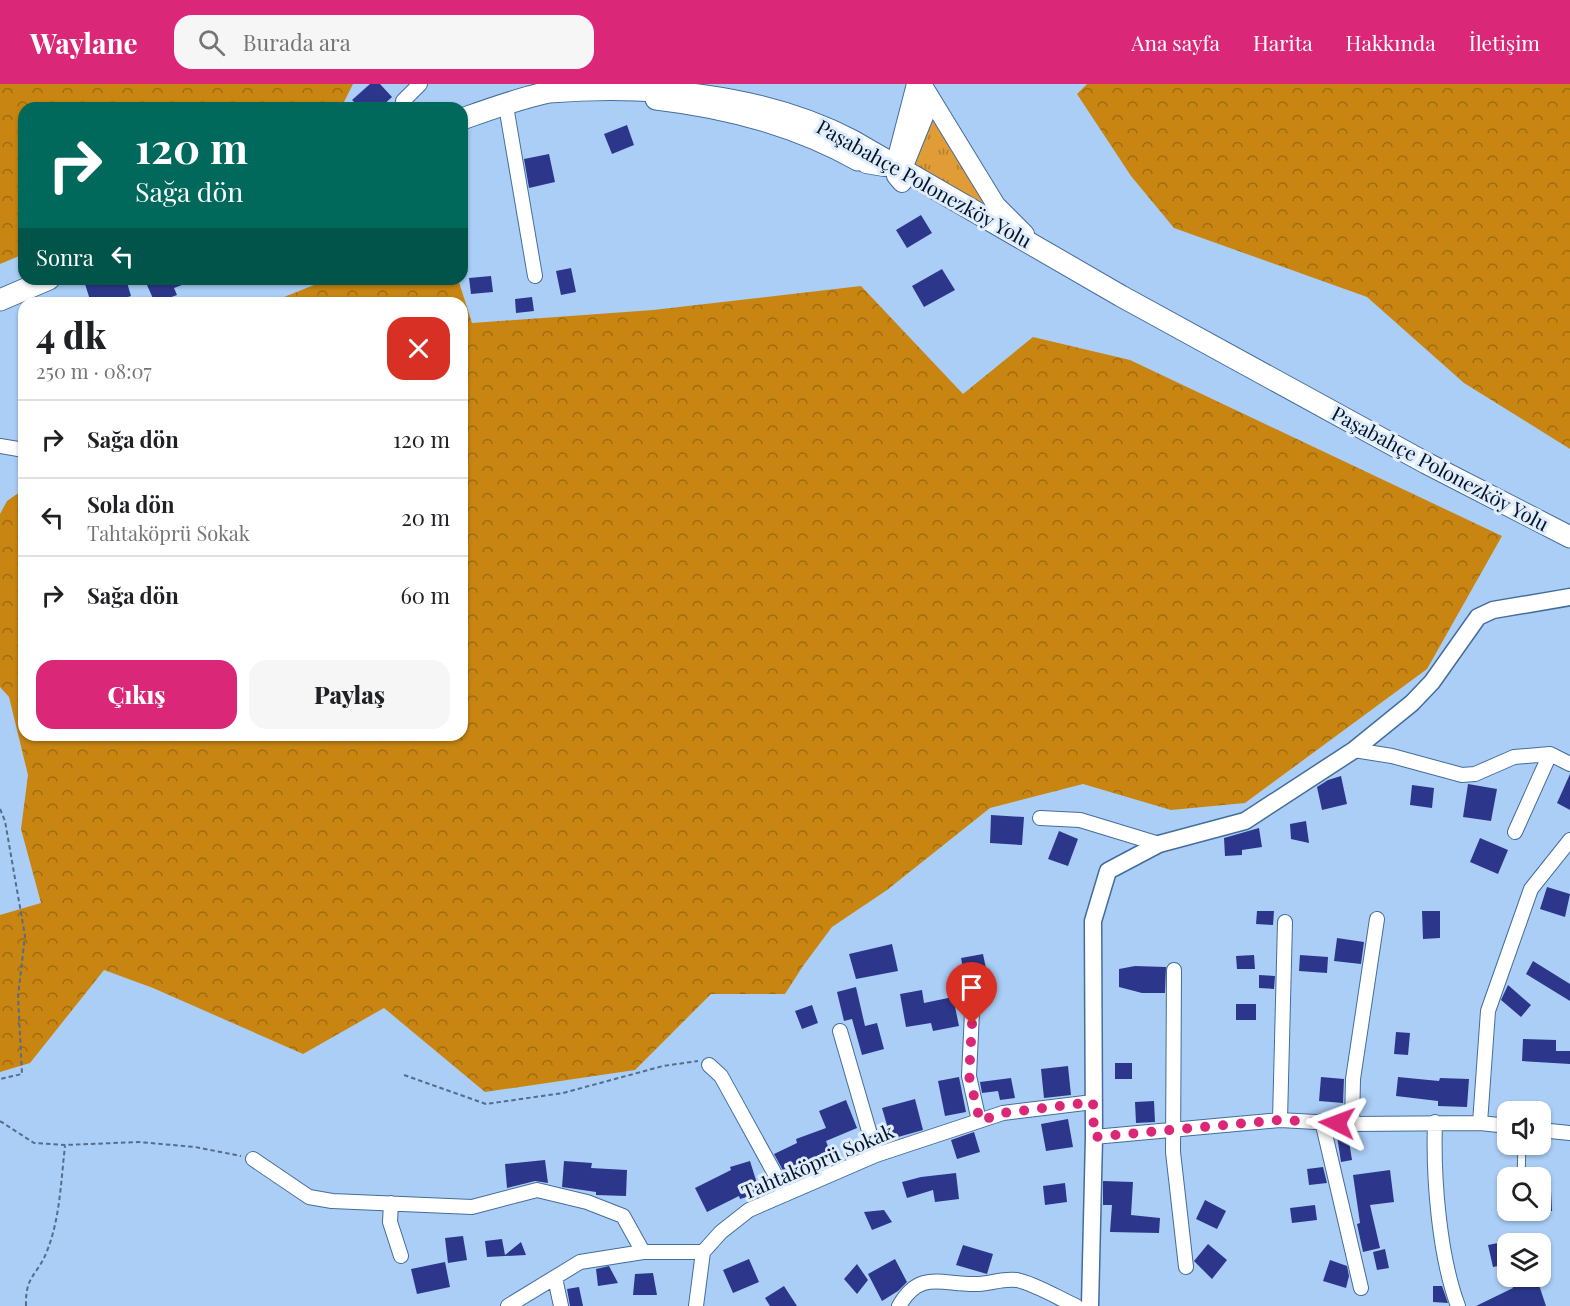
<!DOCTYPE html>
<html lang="tr">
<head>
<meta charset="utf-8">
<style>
	:root { --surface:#fff; --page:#f6f6f6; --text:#202124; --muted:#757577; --line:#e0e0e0; --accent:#db2777 }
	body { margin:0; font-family:"Playfair Display",serif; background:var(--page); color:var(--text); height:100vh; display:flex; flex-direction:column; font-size:22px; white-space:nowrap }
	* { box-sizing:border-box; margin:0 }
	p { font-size:20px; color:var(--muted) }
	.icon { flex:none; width:33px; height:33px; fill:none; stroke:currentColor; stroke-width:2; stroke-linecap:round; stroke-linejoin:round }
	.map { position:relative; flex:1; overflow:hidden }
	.details { position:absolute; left:18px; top:213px; width:450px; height:444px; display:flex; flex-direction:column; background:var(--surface); border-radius:18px; box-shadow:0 2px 4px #0004 }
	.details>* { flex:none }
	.banner { position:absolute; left:18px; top:18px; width:450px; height:183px; border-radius:18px; box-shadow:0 2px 4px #0004; background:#00695c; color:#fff; overflow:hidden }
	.tools { position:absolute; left:1497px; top:1017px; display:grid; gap:12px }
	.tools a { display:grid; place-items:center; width:54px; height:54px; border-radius:12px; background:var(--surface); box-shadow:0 2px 4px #0004; font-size:30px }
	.pin { position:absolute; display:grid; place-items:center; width:51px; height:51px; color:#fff; margin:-62px -26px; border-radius:50% 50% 50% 0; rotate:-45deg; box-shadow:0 0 6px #0007 }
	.pin .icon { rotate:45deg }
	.me { position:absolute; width:66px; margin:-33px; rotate:273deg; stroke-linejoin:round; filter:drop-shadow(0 0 4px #0008) }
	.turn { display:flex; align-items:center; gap:21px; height:126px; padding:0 18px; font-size:27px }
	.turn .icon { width:78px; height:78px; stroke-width:2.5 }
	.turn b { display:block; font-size:42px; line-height:51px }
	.then { display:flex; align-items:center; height:57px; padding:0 18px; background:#0003; gap:12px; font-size:22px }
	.round { display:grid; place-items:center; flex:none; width:63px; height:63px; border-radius:18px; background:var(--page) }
	.headline { display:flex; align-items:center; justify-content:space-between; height:102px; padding:0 18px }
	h1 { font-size:36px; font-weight:800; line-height:45px }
	.primary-button { display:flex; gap:12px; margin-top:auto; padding:12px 18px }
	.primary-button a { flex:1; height:69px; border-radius:18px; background:var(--accent); color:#fff; font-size:24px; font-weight:800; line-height:69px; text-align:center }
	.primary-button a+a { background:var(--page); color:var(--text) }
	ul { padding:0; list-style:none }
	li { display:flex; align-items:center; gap:18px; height:78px; padding:0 18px; border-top:2px solid var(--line) }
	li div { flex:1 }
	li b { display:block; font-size:22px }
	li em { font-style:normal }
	header { display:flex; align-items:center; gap:36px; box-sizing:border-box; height:84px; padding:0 30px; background:var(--accent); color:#fff }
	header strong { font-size:28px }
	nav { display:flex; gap:33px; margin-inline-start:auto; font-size:21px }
	.search { width:420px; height:54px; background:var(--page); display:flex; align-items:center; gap:15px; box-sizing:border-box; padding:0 21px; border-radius:18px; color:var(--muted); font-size:22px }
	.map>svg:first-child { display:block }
</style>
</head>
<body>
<header>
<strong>Waylane</strong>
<div class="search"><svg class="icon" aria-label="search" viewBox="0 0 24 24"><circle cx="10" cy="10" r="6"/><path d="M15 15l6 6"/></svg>Burada ara</div>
<nav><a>Ana sayfa</a><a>Harita</a><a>Hakkında</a><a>İletişim</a></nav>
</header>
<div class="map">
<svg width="1570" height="1222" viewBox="0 0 1570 1222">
	<defs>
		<pattern id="grass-tufts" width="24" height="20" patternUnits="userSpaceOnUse" patternTransform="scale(1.5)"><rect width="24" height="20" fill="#e09c37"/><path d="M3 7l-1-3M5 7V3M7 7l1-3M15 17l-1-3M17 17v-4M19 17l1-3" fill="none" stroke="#b37e2e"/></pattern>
		<pattern id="forest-crowns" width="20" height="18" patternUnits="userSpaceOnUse" patternTransform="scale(1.5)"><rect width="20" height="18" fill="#c88512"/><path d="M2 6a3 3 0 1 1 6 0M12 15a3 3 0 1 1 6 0" fill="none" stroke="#a06c11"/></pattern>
	</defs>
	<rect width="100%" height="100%" fill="#abcef7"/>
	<path fill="url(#grass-tufts)" d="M 931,20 L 987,124 L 914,80 Z"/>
	<path fill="url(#forest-crowns)" d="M 0,0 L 353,0 L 341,24 L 24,24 L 24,170 L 0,180 Z
		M 1087,0 L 1570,0 L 1570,365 L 1464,299 L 1367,213 L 1174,144 L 1131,92 L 1077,10 Z
		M 329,195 L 458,195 L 472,239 L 653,226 L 861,202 L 963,310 L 1033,253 L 1130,276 L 1502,452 L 1427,585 L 1245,719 L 1171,726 L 1083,700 L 990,724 L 887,806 L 832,843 L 803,882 L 785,910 L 711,910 L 635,986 L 485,1008 L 384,924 L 303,970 L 153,904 L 104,886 L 30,979 L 0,988 L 0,831 L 41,819 L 21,745 L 28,691 L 9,613 L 0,603 L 0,430 L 7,417 L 24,405 L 24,651 L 462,651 L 462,219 L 269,219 Z"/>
	<path fill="#2c378b" d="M 370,0 L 380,0 L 392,13 L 380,24 L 360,24 L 352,16 Z
		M 627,41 L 634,61 L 612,70 L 604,50 Z
		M 549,70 L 555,98 L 529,104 L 524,75 Z
		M 921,131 L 932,149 L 907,164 L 896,146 Z
		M 571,184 L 576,208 L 561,211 L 556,187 Z
		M 942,185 L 955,206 L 924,223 L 912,202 Z
		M 491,192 L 493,208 L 471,210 L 469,194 Z
		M 101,195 L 126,195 L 131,212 L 110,219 L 91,219 L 85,200 Z
		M 163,195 L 195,195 L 195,196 L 174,204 L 177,211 L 155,219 L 147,201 Z
		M 532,213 L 534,227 L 516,229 L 515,215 Z
		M 1570,690 L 1570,726 L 1557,719 Z
		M 1341,692 L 1347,720 L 1322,726 L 1317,703 L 1328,696 Z
		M 1468,700 L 1497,705 L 1491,737 L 1463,733 Z
		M 1412,701 L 1434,704 L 1432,724 L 1410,721 Z
		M 991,731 L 1024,733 L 1022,761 L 990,759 Z
		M 1306,737 L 1309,759 L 1291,755 L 1290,740 Z
		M 1259,744 L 1262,763 L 1242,766 L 1242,771 L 1225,772 L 1224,754 Z
		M 1059,747 L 1078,755 L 1068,782 L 1048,775 Z
		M 1480,754 L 1508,766 L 1498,790 L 1470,778 Z
		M 1547,803 L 1570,810 L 1565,833 L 1540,825 Z
		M 1257,827 L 1274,827 L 1273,841 L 1256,840 Z
		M 1422,827 L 1440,827 L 1440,854 L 1423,855 Z
		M 1337,854 L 1364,858 L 1361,880 L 1334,877 Z
		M 892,860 L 898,887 L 856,895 L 849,870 Z
		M 983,870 L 989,899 L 970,902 L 966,899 L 961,874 Z
		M 1254,871 L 1255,885 L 1237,885 L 1236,872 Z
		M 1300,871 L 1328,873 L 1327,889 L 1299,887 Z
		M 1533,877 L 1570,900 L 1570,917 L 1526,890 Z
		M 1135,882 L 1166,883 L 1165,909 L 1142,909 L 1119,903 L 1119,885 Z
		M 1259,891 L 1275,892 L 1274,905 L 1259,904 Z
		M 1508,901 L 1531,921 L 1521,933 L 1501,916 Z
		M 856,903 L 865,942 L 877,939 L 884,965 L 862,971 L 852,935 L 844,937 L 837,908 Z
		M 922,906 L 924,919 L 953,913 L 959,942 L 933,947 L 931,939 L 906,943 L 900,910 Z
		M 1236,920 L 1256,920 L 1256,936 L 1236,936 Z
		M 812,921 L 818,939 L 802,945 L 795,927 Z
		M 1396,948 L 1410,949 L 1408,971 L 1394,970 Z
		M 1523,955 L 1556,956 L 1556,967 L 1570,967 L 1570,980 L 1522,977 Z
		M 1115,979 L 1132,979 L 1132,995 L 1115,995 Z
		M 1068,982 L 1071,1011 L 1044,1014 L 1041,985 Z
		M 959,993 L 966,1028 L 945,1032 L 938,997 Z
		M 1321,993 L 1344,995 L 1343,1019 L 1319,1017 Z
		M 1398,993 L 1439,997 L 1440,994 L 1469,995 L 1467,1023 L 1438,1022 L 1438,1017 L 1396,1012 Z
		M 1011,994 L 1015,1014 L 1000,1016 L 998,1007 L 982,1009 L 980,998 Z
		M 915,1015 L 923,1046 L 891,1055 L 882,1024 Z
		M 846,1016 L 857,1044 L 826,1057 L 831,1071 L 785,1090 L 774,1070 L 797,1059 L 796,1055 L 826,1044 L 819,1027 Z
		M 1154,1017 L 1155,1038 L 1136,1039 L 1135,1018 Z
		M 1068,1035 L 1073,1063 L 1046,1067 L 1041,1040 Z
		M 974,1048 L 980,1068 L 957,1075 L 951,1056 Z
		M 1348,1051 L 1352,1076 L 1341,1078 L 1337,1052 Z
		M 545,1076 L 548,1099 L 535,1097 L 507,1104 L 505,1080 Z
		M 564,1077 L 592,1079 L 591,1084 L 627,1086 L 626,1112 L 596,1111 L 596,1108 L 562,1103 Z
		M 750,1077 L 760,1109 L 740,1115 L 739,1112 L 707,1128 L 695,1104 L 731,1086 L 730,1083 Z
		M 1323,1083 L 1327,1099 L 1309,1101 L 1307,1085 Z
		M 1390,1086 L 1394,1118 L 1370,1121 L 1380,1164 L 1363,1168 L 1357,1140 L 1360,1139 L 1353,1091 Z
		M 956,1089 L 959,1115 L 935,1118 L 933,1106 L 907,1114 L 902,1098 L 921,1093 Z
		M 1103,1097 L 1133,1098 L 1131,1131 L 1160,1134 L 1159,1149 L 1110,1148 L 1112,1121 L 1103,1121 Z
		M 1065,1099 L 1067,1118 L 1045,1121 L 1043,1102 Z
		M 1551,1107 L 1552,1127 L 1540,1127 L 1540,1108 Z
		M 1205,1116 L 1226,1127 L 1217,1145 L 1196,1135 Z
		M 1315,1121 L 1317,1136 L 1292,1139 L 1290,1124 Z
		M 884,1126 L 892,1138 L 872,1146 L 864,1128 Z
		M 463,1152 L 467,1176 L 448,1179 L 445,1154 Z
		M 502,1155 L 505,1171 L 521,1158 L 526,1171 L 487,1173 L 485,1157 Z
		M 1508,1157 L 1508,1180 L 1493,1183 L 1488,1161 Z
		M 1208,1160 L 1227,1176 L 1212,1195 L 1194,1177 Z
		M 963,1161 L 993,1170 L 987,1190 L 956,1181 Z
		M 1385,1165 L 1389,1184 L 1377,1186 L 1373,1168 Z
		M 749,1175 L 759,1198 L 733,1209 L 723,1186 Z
		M 895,1175 L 907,1198 L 898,1207 L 882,1217 L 868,1190 Z
		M 1330,1176 L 1347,1182 L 1349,1192 L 1346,1204 L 1323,1197 Z
		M 445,1178 L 450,1203 L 417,1210 L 411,1185 Z
		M 857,1180 L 868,1196 L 857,1210 L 844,1195 Z
		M 609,1182 L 618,1199 L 598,1202 L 596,1185 Z
		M 653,1189 L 657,1211 L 633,1211 L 635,1190 Z
		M 1524,1192 L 1536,1192 L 1546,1222 L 1476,1222 L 1513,1204 L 1511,1197 Z
		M 784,1202 L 797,1222 L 770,1222 L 765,1214 Z
		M 1433,1202 L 1442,1202 L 1448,1219 L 1433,1218 Z
		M 579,1203 L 583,1222 L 570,1222 L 567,1205 Z"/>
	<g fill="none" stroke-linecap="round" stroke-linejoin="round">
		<defs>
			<path id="service" d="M 1521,1094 L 1522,1060"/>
			<path id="minor" d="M 506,22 L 535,192
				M 403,24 L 403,17 L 420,0
				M 0,362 L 24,366
				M 1354,666 L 1392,672 L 1462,691 L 1475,690 L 1514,673 L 1550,670 L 1570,680
				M 1040,734 L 1080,736 L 1159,760
				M 1515,748 L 1550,670
				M 1174,886 L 1173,1068 L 1186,1183
				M 962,907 L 972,928 L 969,992 L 979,1037
				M 840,947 L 876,1071
				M 709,981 L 721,992 L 786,1110
				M 1280,1036 L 1285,838
				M 1322,1037 L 1361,1204
				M 1435,1038 C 1433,1093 1439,1171 1458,1222
				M 1480,1039 L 1488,927 L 1531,805 L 1570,756
				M 1352,1040 L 1353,995 L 1377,835
				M 1540,1046 L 1570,1049
				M 1094,1053 L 1280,1036 L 1352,1040 L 1480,1039 L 1508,1042
				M 253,1075 L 309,1113 L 332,1117 L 472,1123 L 537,1106 L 587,1118 L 623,1132 L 643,1168
				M 391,1119 L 390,1138 L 401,1172
				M 555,1194 L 561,1222
				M 508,1222 L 580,1178 L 643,1168 L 703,1168 L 721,1148 L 749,1126 L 876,1071 L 1003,1029 L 1093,1018
				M 696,1222 L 703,1168
				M 899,1222 C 920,1185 942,1201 976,1200 C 990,1200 1002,1194 1017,1196 C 1036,1200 1058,1214 1076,1222"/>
			<path id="tertiary" d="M 1090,1222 L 1094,1053 L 1093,837 L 1108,787 L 1159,760 L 1245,737 L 1354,666 L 1412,619 L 1432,598 L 1478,533 L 1493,526 L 1570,513"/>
			<path id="secondary" d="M 922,0 L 996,121 L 1025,150
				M 866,80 L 884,83 L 906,77 L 925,30 L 923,5
				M 902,99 L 896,92 L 895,81 L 916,0"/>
			<path id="primary" d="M 656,15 C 726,23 796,41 858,76
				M 462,35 C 490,25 520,14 549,8 C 649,0 764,10 853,57 L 1121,212 L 1426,379 L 1570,453
				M 0,216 L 49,195"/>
		</defs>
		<use href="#service" stroke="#446d9b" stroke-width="9"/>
		<use href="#minor" stroke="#446d9b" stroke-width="16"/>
		<use href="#tertiary" stroke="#446d9b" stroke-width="19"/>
		<use href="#secondary" stroke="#446d9b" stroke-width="20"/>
		<use href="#primary" stroke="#446d9b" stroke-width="23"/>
		<path stroke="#546d8a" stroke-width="2" stroke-dasharray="4.5 3" stroke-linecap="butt" d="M 0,725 L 5,737 L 25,852 L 18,912 L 22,990 L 0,995
			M 404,991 L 486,1020 L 563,1009 L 663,982 L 698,977
			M 0,1037 L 34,1059 L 65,1061 L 139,1058 L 195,1063 L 241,1072
			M 26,1222 C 25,1191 38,1191 47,1167 C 60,1135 61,1096 65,1062"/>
		<use href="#service" stroke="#fff" stroke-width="7"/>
		<use href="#minor" stroke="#fff" stroke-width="14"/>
		<use href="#tertiary" stroke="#fff" stroke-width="16"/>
		<use href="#secondary" stroke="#fff" stroke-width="18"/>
		<use href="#primary" stroke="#fff" stroke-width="21"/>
	</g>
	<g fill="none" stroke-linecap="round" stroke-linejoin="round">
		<path stroke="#db2777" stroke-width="10" stroke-dasharray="0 18" d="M 972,940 L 969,992 L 980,1037 L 1003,1029 L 1093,1018 L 1094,1053 L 1280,1036 L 1337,1039"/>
	</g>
	<g text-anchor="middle" stroke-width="6" stroke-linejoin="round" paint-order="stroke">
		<g font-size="20" fill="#041426" stroke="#dfedfd">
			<text transform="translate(924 100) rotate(29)" y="7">Paşabahçe Polonezköy Yolu</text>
			<text transform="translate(1440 385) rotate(28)" y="7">Paşabahçe Polonezköy Yolu</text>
			<text transform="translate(818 1078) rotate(-23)" y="7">Tahtaköprü Sokak</text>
		</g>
	</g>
</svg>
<div class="tools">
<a><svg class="icon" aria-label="sound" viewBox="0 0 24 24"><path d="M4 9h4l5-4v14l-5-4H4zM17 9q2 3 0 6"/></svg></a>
<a><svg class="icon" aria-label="search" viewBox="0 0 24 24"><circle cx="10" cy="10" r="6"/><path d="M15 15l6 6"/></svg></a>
<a><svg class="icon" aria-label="layers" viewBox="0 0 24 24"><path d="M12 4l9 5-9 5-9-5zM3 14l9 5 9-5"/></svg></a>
</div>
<div class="pin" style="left:972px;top:940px;background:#d93025"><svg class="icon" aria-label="arrive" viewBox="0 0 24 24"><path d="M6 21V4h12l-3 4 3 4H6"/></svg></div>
<svg class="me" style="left:1337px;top:1039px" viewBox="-20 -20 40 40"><path d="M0-17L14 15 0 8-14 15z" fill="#db2777" stroke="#fff" stroke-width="4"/></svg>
<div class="banner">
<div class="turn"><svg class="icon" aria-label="right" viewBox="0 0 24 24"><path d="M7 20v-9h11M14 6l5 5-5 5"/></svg><div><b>120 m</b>Sağa dön</div></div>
<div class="then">Sonra<svg class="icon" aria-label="left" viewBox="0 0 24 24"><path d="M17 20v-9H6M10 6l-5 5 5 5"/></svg></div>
</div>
<section class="details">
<div class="headline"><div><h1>4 dk</h1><p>250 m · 08:07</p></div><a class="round" style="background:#d93025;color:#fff"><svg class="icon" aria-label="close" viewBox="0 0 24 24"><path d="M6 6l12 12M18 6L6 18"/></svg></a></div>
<ul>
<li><svg class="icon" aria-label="right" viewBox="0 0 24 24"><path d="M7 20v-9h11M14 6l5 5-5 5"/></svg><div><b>Sağa dön</b></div><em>120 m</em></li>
<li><svg class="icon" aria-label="left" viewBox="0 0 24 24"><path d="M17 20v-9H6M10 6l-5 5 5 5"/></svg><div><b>Sola dön</b><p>Tahtaköprü Sokak</p></div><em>20 m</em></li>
<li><svg class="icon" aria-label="right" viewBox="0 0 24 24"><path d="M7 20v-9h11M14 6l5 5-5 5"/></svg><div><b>Sağa dön</b></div><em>60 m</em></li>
</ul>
<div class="primary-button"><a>Çıkış</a><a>Paylaş</a></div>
</section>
</div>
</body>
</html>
